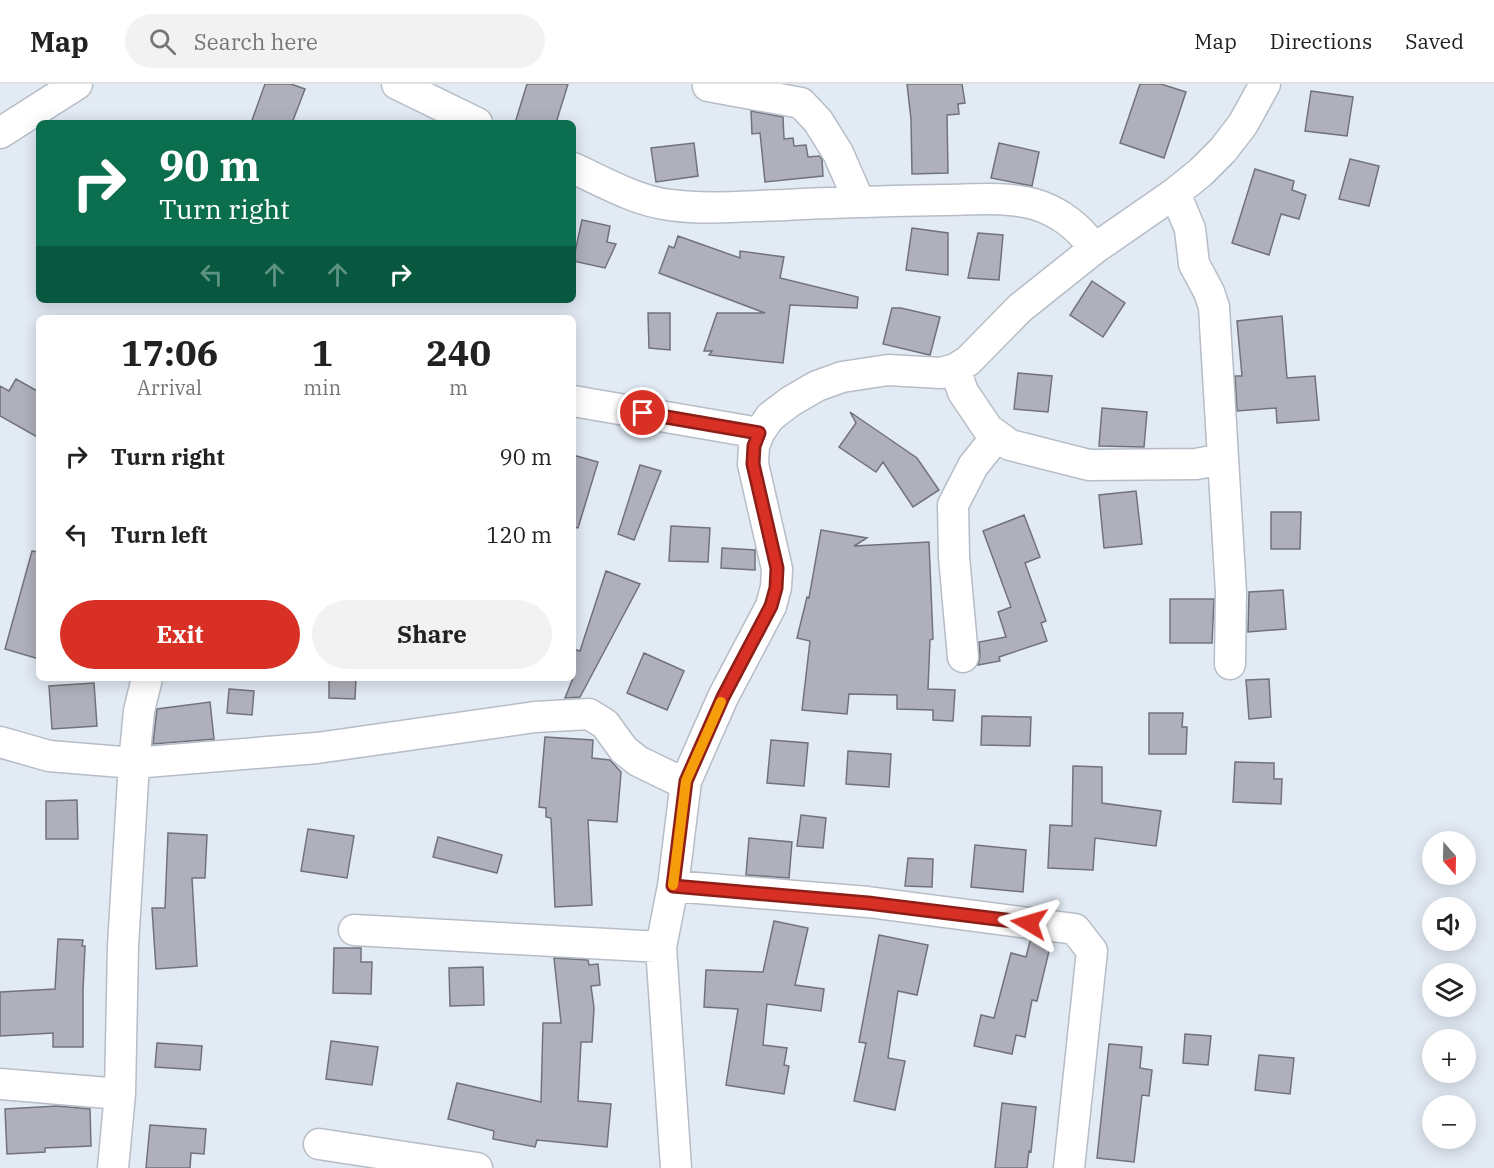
<!DOCTYPE html>
<html lang="en">
<head>
<meta charset="utf-8">
<style>
	:root { --surface:#fff; --page:#f2f2f2; --text:#222; --muted:#767676; --line:#e0e0e0; --accent:#d93025 }
	body { margin:0; font-family:"IBM Plex Serif",serif; background:var(--page); color:var(--text); height:100vh; display:flex; flex-direction:column; font-size:22px; white-space:nowrap }
	* { box-sizing:border-box; margin:0 }
	p { font-size:20px; color:var(--muted) }
	.icon { flex:none; width:33px; height:33px; fill:none; stroke:currentColor; stroke-width:2; stroke-linecap:round; stroke-linejoin:round }
	.map { position:relative; flex:1; overflow:hidden }
	.details { position:absolute; left:36px; top:231px; width:540px; height:366px; display:flex; flex-direction:column; background:var(--surface); border-radius:9px; box-shadow:0 3px 15px #0003 }
	.details>* { flex:none }
	.banner { position:absolute; left:36px; top:36px; width:540px; height:183px; border-radius:9px; box-shadow:0 3px 15px #0003; background:#0b6e4f; color:#fff; overflow:hidden }
	.needle { width:39px; rotate:160deg }
	.fabs { position:absolute; left:1422px; top:747px; display:grid; gap:12px }
	.fabs a { display:grid; place-items:center; width:54px; height:54px; border-radius:50%; background:var(--surface); box-shadow:0 3px 15px #0003; font-size:30px }
	.pin { position:absolute; display:grid; place-items:center; width:51px; height:51px; color:#fff; margin:-26px; border:3px solid #fff; border-radius:50%; box-shadow:0 2px 6px #0007 }
	.me { position:absolute; width:66px; margin:-33px; rotate:277deg; stroke-linejoin:round; filter:drop-shadow(0 0 4px #0008) }
	.turn { display:flex; align-items:center; gap:21px; height:126px; padding:0 24px; font-size:27px }
	.turn .icon { width:78px; height:78px; stroke-width:2.5 }
	.turn b { display:block; font-size:42px; line-height:51px }
	.lanes { display:flex; align-items:center; height:57px; padding:0 24px; background:#0003; justify-content:center; gap:30px; direction:ltr }
	.lanes .off { opacity:.35 }
	.eta { display:flex; justify-content:space-evenly; align-items:center; height:102px; text-align:center }
	.eta b { font-size:36px; font-weight:700; line-height:42px }
	.cta { display:flex; gap:12px; margin-top:auto; padding:12px 24px }
	.cta a { flex:1; height:69px; border-radius:36px; background:var(--accent); color:#fff; font-size:24px; font-weight:700; line-height:69px; text-align:center }
	.cta a+a { background:var(--page); color:var(--text) }
	ul { padding:0; list-style:none }
	li { display:flex; align-items:center; gap:18px; height:78px; padding:0 24px }
	li div { flex:1 }
	li b { display:block; font-size:22px }
	li em { font-style:normal }
	header { display:flex; align-items:center; gap:36px; box-sizing:border-box; height:84px; padding:0 30px; background:var(--surface); border-bottom:2px solid var(--line) }
	header strong { font-size:28px }
	nav { display:flex; gap:33px; margin-inline-start:auto; font-size:21px }
	.search { width:420px; height:54px; background:var(--page); display:flex; align-items:center; gap:15px; box-sizing:border-box; padding:0 21px; border-radius:33px; color:var(--muted); font-size:22px }
	.map>svg:first-child { display:block }
</style>
</head>
<body>
<header>
<strong>Map</strong>
<div class="search"><svg class="icon" aria-label="search" viewBox="0 0 24 24"><circle cx="10" cy="10" r="6"/><path d="M15 15l6 6"/></svg>Search here</div>
<nav><a>Map</a><a>Directions</a><a>Saved</a></nav>
</header>
<div class="map">
<svg width="1494" height="1084" viewBox="0 0 1494 1084">
	<rect width="100%" height="100%" fill="#e2eaf4"/>
	<path fill="#afb0bb" stroke="#71727c" stroke-width="1.5" d="M 265,0 L 291,0 L 305,5 L 292,39 L 251,39 Z
		M 527,0 L 568,0 L 556,39 L 515,39 Z
		M 907,0 L 962,0 L 965,19 L 958,20 L 959,30 L 947,31 L 948,89 L 912,90 L 911,35 Z
		M 1140,0 L 1161,0 L 1186,8 L 1164,74 L 1120,59 Z
		M 1311,7 L 1353,13 L 1347,52 L 1305,47 Z
		M 751,27 L 783,33 L 784,55 L 793,54 L 794,62 L 806,61 L 808,73 L 819,72 L 822,75 L 823,92 L 765,98 L 760,49 L 752,50 Z
		M 694,59 L 698,92 L 656,98 L 651,64 Z
		M 999,59 L 1039,68 L 1032,102 L 991,94 Z
		M 1350,75 L 1379,82 L 1369,122 L 1339,115 Z
		M 1255,85 L 1294,97 L 1292,106 L 1306,111 L 1299,135 L 1281,130 L 1269,171 L 1232,159 Z
		M 582,136 L 610,142 L 607,158 L 616,160 L 605,184 L 573,177 Z
		M 912,144 L 948,149 L 948,191 L 906,186 Z
		M 978,149 L 1003,151 L 999,196 L 968,194 Z
		M 678,152 L 740,174 L 740,167 L 784,173 L 780,194 L 858,213 L 857,224 L 790,221 L 783,279 L 709,271 L 712,267 L 704,267 L 717,229 L 765,229 L 659,189 L 669,162 L 674,164 Z
		M 1092,197 L 1125,219 L 1103,253 L 1070,231 Z
		M 892,224 L 901,224 L 940,233 L 930,271 L 883,260 Z
		M 648,229 L 670,229 L 670,266 L 649,264 Z
		M 1282,232 L 1287,294 L 1315,292 L 1319,336 L 1277,339 L 1276,324 L 1237,327 L 1235,292 L 1242,292 L 1237,237 Z
		M 1018,289 L 1052,292 L 1048,328 L 1014,325 Z
		M 16,295 L 39,308 L 39,354 L 0,332 L 0,302 L 9,307 Z
		M 1102,324 L 1147,328 L 1144,363 L 1099,362 Z
		M 850,328 L 917,374 L 939,406 L 913,423 L 883,378 L 876,388 L 839,363 L 856,339 Z
		M 573,371 L 598,378 L 578,444 L 573,443 Z
		M 640,381 L 661,387 L 634,456 L 618,450 Z
		M 1136,407 L 1142,460 L 1104,464 L 1099,411 Z
		M 1271,428 L 1301,428 L 1300,465 L 1271,465 Z
		M 1024,431 L 1040,473 L 1025,479 L 1046,537 L 1041,539 L 1047,557 L 999,573 L 1000,577 L 978,581 L 980,572 L 979,558 L 1006,553 L 998,528 L 1011,523 L 983,447 Z
		M 671,442 L 710,444 L 708,478 L 669,477 Z
		M 821,446 L 867,454 L 854,462 L 929,458 L 933,555 L 930,556 L 928,605 L 955,606 L 953,637 L 933,636 L 933,626 L 897,625 L 897,611 L 849,610 L 847,630 L 802,626 L 810,557 L 797,554 L 807,513 L 809,514 Z
		M 722,464 L 755,466 L 755,486 L 721,484 Z
		M 32,467 L 39,468 L 39,575 L 5,565 Z
		M 606,487 L 640,500 L 580,613 L 565,614 L 573,594 L 573,565 L 580,567 Z
		M 1283,506 L 1286,545 L 1248,548 L 1249,508 Z
		M 1170,515 L 1214,515 L 1212,559 L 1170,559 Z
		M 644,569 L 684,587 L 667,626 L 627,609 Z
		M 329,594 L 356,594 L 355,615 L 329,614 Z
		M 1269,595 L 1271,633 L 1249,635 L 1246,596 Z
		M 94,599 L 97,642 L 52,645 L 49,602 Z
		M 229,605 L 254,607 L 252,631 L 227,629 Z
		M 210,618 L 214,655 L 153,660 L 157,625 Z
		M 1149,629 L 1183,629 L 1182,643 L 1187,643 L 1186,670 L 1149,670 Z
		M 982,632 L 1031,633 L 1030,662 L 981,661 Z
		M 545,653 L 593,656 L 592,674 L 610,676 L 621,688 L 617,738 L 588,736 L 592,821 L 555,823 L 551,734 L 546,733 L 546,724 L 539,723 Z
		M 771,656 L 808,659 L 804,702 L 767,699 Z
		M 848,667 L 891,670 L 889,703 L 846,700 Z
		M 1235,678 L 1274,679 L 1274,695 L 1282,695 L 1281,720 L 1233,718 Z
		M 1073,682 L 1102,683 L 1102,719 L 1161,727 L 1156,762 L 1095,754 L 1093,786 L 1048,784 L 1050,741 L 1072,742 Z
		M 77,716 L 78,755 L 46,755 L 46,717 Z
		M 801,731 L 826,734 L 823,764 L 797,762 Z
		M 308,745 L 354,752 L 347,794 L 301,787 Z
		M 168,749 L 207,751 L 205,794 L 192,794 L 197,882 L 156,885 L 152,824 L 165,824 Z
		M 438,753 L 502,771 L 497,789 L 433,773 Z
		M 749,754 L 792,758 L 789,794 L 746,791 Z
		M 975,761 L 1026,766 L 1023,808 L 971,803 Z
		M 908,774 L 933,775 L 932,803 L 905,802 Z
		M 774,837 L 808,844 L 795,901 L 824,905 L 821,927 L 767,920 L 763,961 L 787,964 L 784,981 L 789,982 L 784,1010 L 726,1001 L 738,925 L 704,923 L 706,886 L 763,888 Z
		M 879,851 L 928,861 L 917,911 L 898,907 L 888,974 L 905,977 L 895,1026 L 854,1017 L 866,959 L 859,958 Z
		M 58,855 L 83,856 L 82,862 L 85,862 L 83,906 L 83,963 L 53,963 L 53,949 L 0,952 L 0,908 L 55,905 Z
		M 1030,857 L 1051,859 L 1037,917 L 1032,916 L 1025,953 L 1016,951 L 1012,970 L 974,962 L 981,931 L 994,934 L 1011,869 L 1026,873 Z
		M 334,864 L 361,864 L 361,878 L 372,878 L 371,910 L 333,909 Z
		M 554,874 L 588,876 L 589,881 L 598,880 L 600,901 L 591,902 L 594,924 L 592,958 L 581,958 L 578,1017 L 611,1020 L 607,1063 L 537,1056 L 535,1063 L 493,1055 L 494,1047 L 448,1035 L 457,999 L 541,1018 L 543,939 L 561,939 Z
		M 483,883 L 484,921 L 450,922 L 449,884 Z
		M 1185,950 L 1211,952 L 1208,981 L 1183,979 Z
		M 331,957 L 378,963 L 372,1001 L 326,995 Z
		M 157,959 L 202,962 L 200,986 L 155,983 Z
		M 1109,960 L 1142,963 L 1140,984 L 1152,986 L 1149,1012 L 1142,1011 L 1134,1078 L 1097,1074 Z
		M 1259,971 L 1294,974 L 1290,1010 L 1255,1006 Z
		M 1002,1019 L 1036,1023 L 1031,1068 L 1029,1067 L 1027,1084 L 995,1084 Z
		M 57,1022 L 90,1025 L 91,1062 L 45,1064 L 45,1068 L 7,1070 L 5,1025 Z
		M 150,1041 L 206,1045 L 204,1070 L 191,1069 L 190,1084 L 146,1084 Z"/>
	<g fill="none" stroke-linecap="round" stroke-linejoin="round">
		<defs>
			<path id="minor" d="M 397,0 L 477,39
				M 708,2 L 801,19 L 818,37 L 838,69 L 859,117
				M 0,49 L 77,0
				M 573,84 C 604,98 636,117 670,121 C 708,126 746,122 784,121 C 837,118 890,117 943,116 C 972,116 1005,112 1034,120 C 1058,127 1080,143 1094,165
				M 1175,109 L 1190,145 L 1194,180 L 1209,208 L 1214,223 L 1231,508 L 1230,580
				M 955,285 L 963,308 L 988,345 L 1010,361 L 1089,381 L 1196,380 L 1223,375
				M 573,317 L 759,349
				M 963,573 L 954,473 L 953,421 L 973,382 L 996,353
				M 0,658 L 49,672 L 134,679 L 317,664 L 535,633 L 589,630 L 605,640 L 624,666 L 638,677 L 677,696 L 686,697
				M 673,802 L 868,818 L 1075,845 L 1092,867 L 1069,1084
				M 354,846 L 661,863
				M 0,1000 L 120,1010
				M 319,1060 L 477,1084
				M 113,1084 L 120,1010 L 123,862 L 134,679 L 139,627 L 147,594
				M 676,1084 L 661,863 L 673,802 L 686,697 L 723,613 L 771,522 L 776,503 L 777,485 L 753,380 L 754,362 L 759,349 L 770,333 L 791,317 L 817,302 L 842,293 L 888,286 L 941,289 L 955,285 L 968,277 L 1020,224 L 1094,165 L 1175,109 L 1201,88 L 1223,66 L 1243,40 L 1265,0"/>
		</defs>
		<use href="#minor" stroke="#b6bdc7" stroke-width="33"/>
		<use href="#minor" stroke="#fff" stroke-width="30"/>
	</g>
	<g fill="none" stroke-linecap="round" stroke-linejoin="round">
		<defs>
			<path id="route" d="M 643,329 L 759,349 L 754,362 L 753,380 L 777,484 L 776,504 L 771,522 L 723,613 L 686,697 L 673,802 L 868,819 L 1029,839"/>
		</defs>
		<use href="#route" stroke="#8d1f18" stroke-width="15"/>
		<use href="#route" stroke="#d93025" stroke-width="10"/>
		<path stroke="#f59e0b" stroke-width="10" d="M 673,801 L 686,697 L 721,618"/>
	</g>
</svg>
<div class="fabs">
<a><svg class="needle" viewBox="-14 -14 28 28"><path d="M0-13l5 13h-10z" fill="#e53935"/><path d="M0 13l5-13h-10z" fill="#767676"/></svg></a>
<a><svg class="icon" aria-label="sound" viewBox="0 0 24 24"><path d="M4 9h4l5-4v14l-5-4H4zM17 9q2 3 0 6"/></svg></a>
<a><svg class="icon" aria-label="layers" viewBox="0 0 24 24"><path d="M12 4l9 5-9 5-9-5zM3 14l9 5 9-5"/></svg></a>
<a>+</a>
<a>−</a>
</div>
<div class="pin" style="left:643px;top:329px;background:#d93025"><svg class="icon" aria-label="arrive" viewBox="0 0 24 24"><path d="M6 21V4h12l-3 4 3 4H6"/></svg></div>
<svg class="me" style="left:1029px;top:839px" viewBox="-20 -20 40 40"><path d="M0-17L14 15 0 8-14 15z" fill="#d93025" stroke="#fff" stroke-width="4"/></svg>
<div class="banner">
<div class="turn"><svg class="icon" aria-label="right" viewBox="0 0 24 24"><path d="M7 20v-9h11M14 6l5 5-5 5"/></svg><div><b>90 m</b>Turn right</div></div>
<div class="lanes"><svg class="icon off" aria-label="left" viewBox="0 0 24 24"><path d="M17 20v-9H6M10 6l-5 5 5 5"/></svg><svg class="icon off" aria-label="ahead" viewBox="0 0 24 24"><path d="M12 20V5M6 11l6-6 6 6"/></svg><svg class="icon off" aria-label="ahead" viewBox="0 0 24 24"><path d="M12 20V5M6 11l6-6 6 6"/></svg><svg class="icon" aria-label="right" viewBox="0 0 24 24"><path d="M7 20v-9h11M14 6l5 5-5 5"/></svg></div>
</div>
<section class="details">
<div class="eta">
<div><b>17:06</b><p>Arrival</p></div>
<div><b>1</b><p>min</p></div>
<div><b>240</b><p>m</p></div>
</div>
<ul>
<li><svg class="icon" aria-label="right" viewBox="0 0 24 24"><path d="M7 20v-9h11M14 6l5 5-5 5"/></svg><div><b>Turn right</b></div><em>90 m</em></li>
<li><svg class="icon" aria-label="left" viewBox="0 0 24 24"><path d="M17 20v-9H6M10 6l-5 5 5 5"/></svg><div><b>Turn left</b></div><em>120 m</em></li>
</ul>
<div class="cta"><a>Exit</a><a>Share</a></div>
</section>
</div>
</body>
</html>
